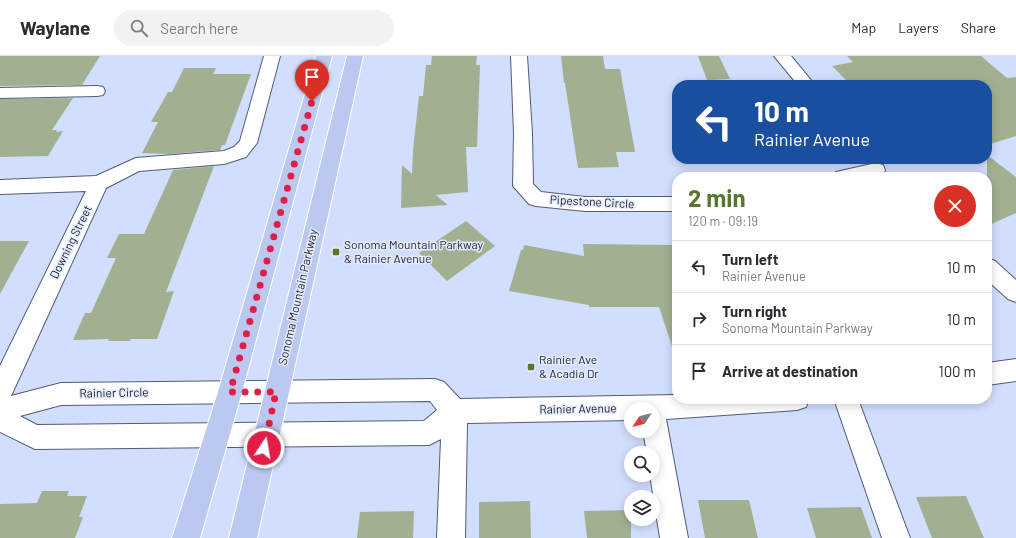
<!DOCTYPE html>
<html lang="en">
<head>
<meta charset="utf-8">
<style>
	:root { --surface:#fff; --page:#f2f2f3; --text:#2b2b33; --muted:#7c7c81; --line:#e1e1e2; --accent:#59782e }
	body { margin:0; font-family:Barlow,sans-serif; background:var(--page); color:var(--text); height:100vh; display:flex; flex-direction:column; font-size:15px; white-space:nowrap }
	* { box-sizing:border-box; margin:0 }
	p { font-size:13px; color:var(--muted) }
	.icon { flex:none; width:22px; height:22px; fill:none; stroke:currentColor; stroke-width:2; stroke-linecap:round; stroke-linejoin:round }
	.map { position:relative; flex:1; overflow:hidden }
	.side { position:absolute; left:672px; top:116px; width:320px; height:232px; display:flex; flex-direction:column; background:var(--surface); border-radius:16px; box-shadow:0 2px 10px #0003 }
	.side>* { flex:none }
	.hud { position:absolute; left:672px; top:24px; width:320px; height:84px; border-radius:16px; box-shadow:0 2px 10px #0003; background:#1a4fa0; color:#fff; overflow:hidden }
	.needle { width:26px; rotate:234deg }
	.fabs { position:absolute; left:624px; top:346px; display:grid; gap:8px }
	.fabs a { display:grid; place-items:center; width:36px; height:36px; border-radius:50%; background:var(--surface); box-shadow:0 2px 10px #0003; font-size:20px }
	.pin { position:absolute; display:grid; place-items:center; width:34px; height:34px; color:#fff; margin:-41px -17px; border-radius:50% 50% 50% 0; rotate:-45deg; box-shadow:0 0 4px #0007 }
	.pin .icon { rotate:45deg }
	.me { position:absolute; width:44px; margin:-22px; rotate:12deg; stroke-linejoin:round; filter:drop-shadow(0 0 3px #0008) }
	.turn { display:flex; align-items:center; gap:14px; height:84px; padding:0 16px; font-size:18px }
	.turn .icon { width:52px; height:52px; stroke-width:2.5 }
	.turn b { display:block; font-size:28px; line-height:34px }
	.round { display:grid; place-items:center; flex:none; width:42px; height:42px; border-radius:21px; background:var(--page) }
	.overview { display:flex; align-items:center; justify-content:space-between; height:68px; padding:0 16px }
	h1 { font-size:24px; font-weight:700; line-height:30px; color:var(--accent) }
	ul { padding:0; list-style:none }
	li { display:flex; align-items:center; gap:12px; height:52px; padding:0 16px; border-top:1px solid var(--line) }
	li div { flex:1 }
	li b { display:block; font-size:15px }
	li em { font-style:normal }
	header { display:flex; align-items:center; gap:24px; box-sizing:border-box; height:56px; padding:0 20px; background:var(--surface); border-bottom:1px solid var(--line) }
	header strong { font-size:19px }
	nav { display:flex; gap:22px; margin-inline-start:auto; font-size:14px }
	.search { width:280px; height:36px; background:var(--page); display:flex; align-items:center; gap:10px; box-sizing:border-box; padding:0 14px; border-radius:22px; color:var(--muted); font-size:15px }
	.map>svg:first-child { display:block }
</style>
</head>
<body>
<header>
<strong>Waylane</strong>
<div class="search"><svg class="icon" aria-label="search" viewBox="0 0 24 24"><circle cx="10" cy="10" r="6"/><path d="M15 15l6 6"/></svg>Search here</div>
<nav><a>Map</a><a>Layers</a><a>Share</a></nav>
</header>
<div class="map">
<svg width="1016" height="482" viewBox="0 0 1016 482">
	<rect width="100%" height="100%" fill="#d1defd"/>
	<path fill="#a2b092" d="M 0,0 L 100,0 L 82,29 L 0,30 Z
		M 432,0 L 477,0 L 476,9 L 480,9 L 477,91 L 466,91 L 468,136 L 436,139 L 448,149 L 401,152 L 402,109 L 412,118 L 413,94 L 419,40 L 423,40 L 426,9 L 431,9 Z
		M 561,0 L 603,0 L 605,13 L 620,13 L 635,96 L 616,96 L 619,111 L 578,112 L 565,27 L 564,27 Z
		M 698,0 L 719,0 L 730,23 L 707,24 Z
		M 847,0 L 981,0 L 1007,22 L 1016,21 L 1016,80 L 987,89 L 987,29 L 851,29 L 832,10 L 853,6 Z
		M 184,12 L 216,12 L 213,18 L 251,18 L 225,89 L 222,89 L 220,94 L 169,98 L 142,97 L 158,66 L 151,66 L 168,36 L 172,36 Z
		M 73,42 L 52,74 L 57,74 L 56,76 L 63,75 L 48,100 L 0,101 L 0,43 Z
		M 987,99 L 1016,121 L 1016,157 L 987,170 Z
		M 214,110 L 166,236 L 174,235 L 157,283 L 131,283 L 130,285 L 108,285 L 109,283 L 73,284 L 85,257 L 91,257 L 116,202 L 107,202 L 119,178 L 144,178 L 173,114 Z
		M 466,165 L 495,190 L 447,225 L 419,197 Z
		M 0,185 L 29,185 L 0,238 Z
		M 583,188 L 673,189 L 673,191 L 677,191 L 677,292 L 673,293 L 659,251 L 589,251 L 589,249 L 509,235 L 521,194 L 523,194 L 524,189 L 584,200 Z
		M 42,435 L 69,435 L 67,440 L 87,440 L 79,461 L 83,461 L 75,482 L 0,482 L 0,448 L 37,447 Z
		M 966,440 L 984,482 L 932,482 L 916,441 Z
		M 698,444 L 749,444 L 758,482 L 705,482 Z
		M 530,445 L 531,482 L 479,482 L 479,446 Z
		M 861,451 L 872,482 L 816,482 L 807,452 Z
		M 631,454 L 631,482 L 587,482 L 584,455 Z
		M 414,455 L 413,482 L 357,482 L 360,456 Z"/>
	<g fill="none" stroke-linecap="round" stroke-linejoin="round">
		<defs>
			<path id="minor" d="M 264,0 L 280,0 L 257,87 L 246,101 L 224,108 L 139,115 L 106,132 L 11,340 L 61,327 L 435,323 L 444,326 L 460,343 L 677,339 L 677,343 L 809,343 L 806,351 L 797,354 L 666,363 L 688,482 L 660,482 L 650,419 L 653,419 L 653,397 L 647,397 L 643,375 L 653,375 L 653,353 L 631,353 L 631,364 L 467,367 L 465,482 L 437,482 L 441,383 L 429,389 L 35,393 L 0,376 L 0,310 L 86,135 L 0,138 L 0,124 L 96,120 L 136,102 L 224,95 L 234,91 L 240,85 ZM 430,345 L 437,354 L 424,365 L 37,369 L 20,360 L 61,349 Z
				M 511,0 L 527,0 L 532,77 L 533,128 L 541,136 L 585,141 L 677,141 L 677,155 L 585,155 L 536,150 L 529,148 L 513,130 L 514,77 Z
				M 774,0 L 791,0 L 815,29 L 798,29 Z
				M 97,30 L 103,31 L 105,35 L 103,39 L 97,40 L 0,42 L 0,32 Z
				M 876,107 L 883,109 L 885,114 L 883,119 L 875,121 L 834,121 L 836,116 Z
				M 987,202 L 995,205 L 1016,224 L 1016,246 L 1008,243 L 987,224 Z
				M 1016,303 L 1016,325 L 987,329 L 987,307 Z
				M 834,343 L 858,343 L 910,482 L 882,482 Z"/>
			<path id="major" d="M 316,0 L 332,0 L 242,336 L 200,482 L 172,482 L 218,336 Z
				M 347,0 L 363,0 L 257,482 L 229,482 Z"/>
		</defs>
		<use href="#minor" stroke="#515c76" stroke-width="2"/>
		<use href="#major" stroke="#fff" stroke-width="2"/>
		<use href="#minor" fill="#fff" fill-rule="evenodd"/>
		<use href="#major" fill="#bbc9f0" fill-rule="evenodd"/>
	</g>
	<g fill="none" stroke-linecap="round" stroke-linejoin="round">
		<path stroke="#e11d48" stroke-width="7" stroke-dasharray="0 12.6" d="M 264,392 L 276,336 L 230,336 L 312,45"/>
	</g>
	<g fill="#59782e" stroke="#e4ebfe" stroke-width="1.5">
		<rect x="332" y="192" width="8" height="8" rx="2"/>
		<rect x="527" y="307" width="8" height="8" rx="2"/>
	</g>
	<g text-anchor="middle" stroke-width="3" stroke-linejoin="round" paint-order="stroke">
		<g font-size="12" fill="#1d212c" stroke="#e4ebfe">
			<text transform="translate(592 146) rotate(3)" y="4">Pipestone Circle</text>
			<text transform="translate(71 186) rotate(-64)" y="4">Downing Street</text>
			<text transform="translate(298 241) rotate(-77)" y="4">Sonoma Mountain Parkway</text>
			<text transform="translate(114 337) rotate(-1)" y="4">Rainier Circle</text>
			<text transform="translate(578 353) rotate(-1)" y="4">Rainier Avenue</text>
		</g>
		<g font-size="12" fill="#1d212c" stroke="#e4ebfe" text-anchor="start">
			<text x="344" y="193">Sonoma Mountain Parkway<tspan x="344" dy="14">&amp; Rainier Avenue</tspan></text>
			<text x="539" y="308">Rainier Ave<tspan x="539" dy="14">&amp; Acadia Dr</tspan></text>
		</g>
	</g>
</svg>
<div class="fabs">
<a><svg class="needle" viewBox="-14 -14 28 28"><path d="M0-13l5 13h-10z" fill="#e53935"/><path d="M0 13l5-13h-10z" fill="#7c7c81"/></svg></a>
<a><svg class="icon" aria-label="search" viewBox="0 0 24 24"><circle cx="10" cy="10" r="6"/><path d="M15 15l6 6"/></svg></a>
<a><svg class="icon" aria-label="layers" viewBox="0 0 24 24"><path d="M12 4l9 5-9 5-9-5zM3 14l9 5 9-5"/></svg></a>
</div>
<div class="pin" style="left:312px;top:45px;background:#d93025"><svg class="icon" aria-label="arrive" viewBox="0 0 24 24"><path d="M6 21V4h12l-3 4 3 4H6"/></svg></div>
<svg class="me" style="left:264px;top:392px" viewBox="-20 -20 40 40"><circle r="17" fill="#e11d48" stroke="#fff" stroke-width="3"/><path d="M0-11L8 9 0 5-8 9z" fill="#fff"/></svg>
<div class="hud">
<div class="turn"><svg class="icon" aria-label="left" viewBox="0 0 24 24"><path d="M17 20v-9H6M10 6l-5 5 5 5"/></svg><div><b>10 m</b>Rainier Avenue</div></div>
</div>
<section class="side">
<div class="overview"><div><h1>2 min</h1><p>120 m · 09:19</p></div><a class="round" style="background:#d93025;color:#fff"><svg class="icon" aria-label="close" viewBox="0 0 24 24"><path d="M6 6l12 12M18 6L6 18"/></svg></a></div>
<ul>
<li><svg class="icon" aria-label="left" viewBox="0 0 24 24"><path d="M17 20v-9H6M10 6l-5 5 5 5"/></svg><div><b>Turn left</b><p>Rainier Avenue</p></div><em>10 m</em></li>
<li><svg class="icon" aria-label="right" viewBox="0 0 24 24"><path d="M7 20v-9h11M14 6l5 5-5 5"/></svg><div><b>Turn right</b><p>Sonoma Mountain Parkway</p></div><em>10 m</em></li>
<li><svg class="icon" aria-label="arrive" viewBox="0 0 24 24"><path d="M6 21V4h12l-3 4 3 4H6"/></svg><div><b>Arrive at destination</b></div><em>100 m</em></li>
</ul>
</section>
</div>
</body>
</html>
